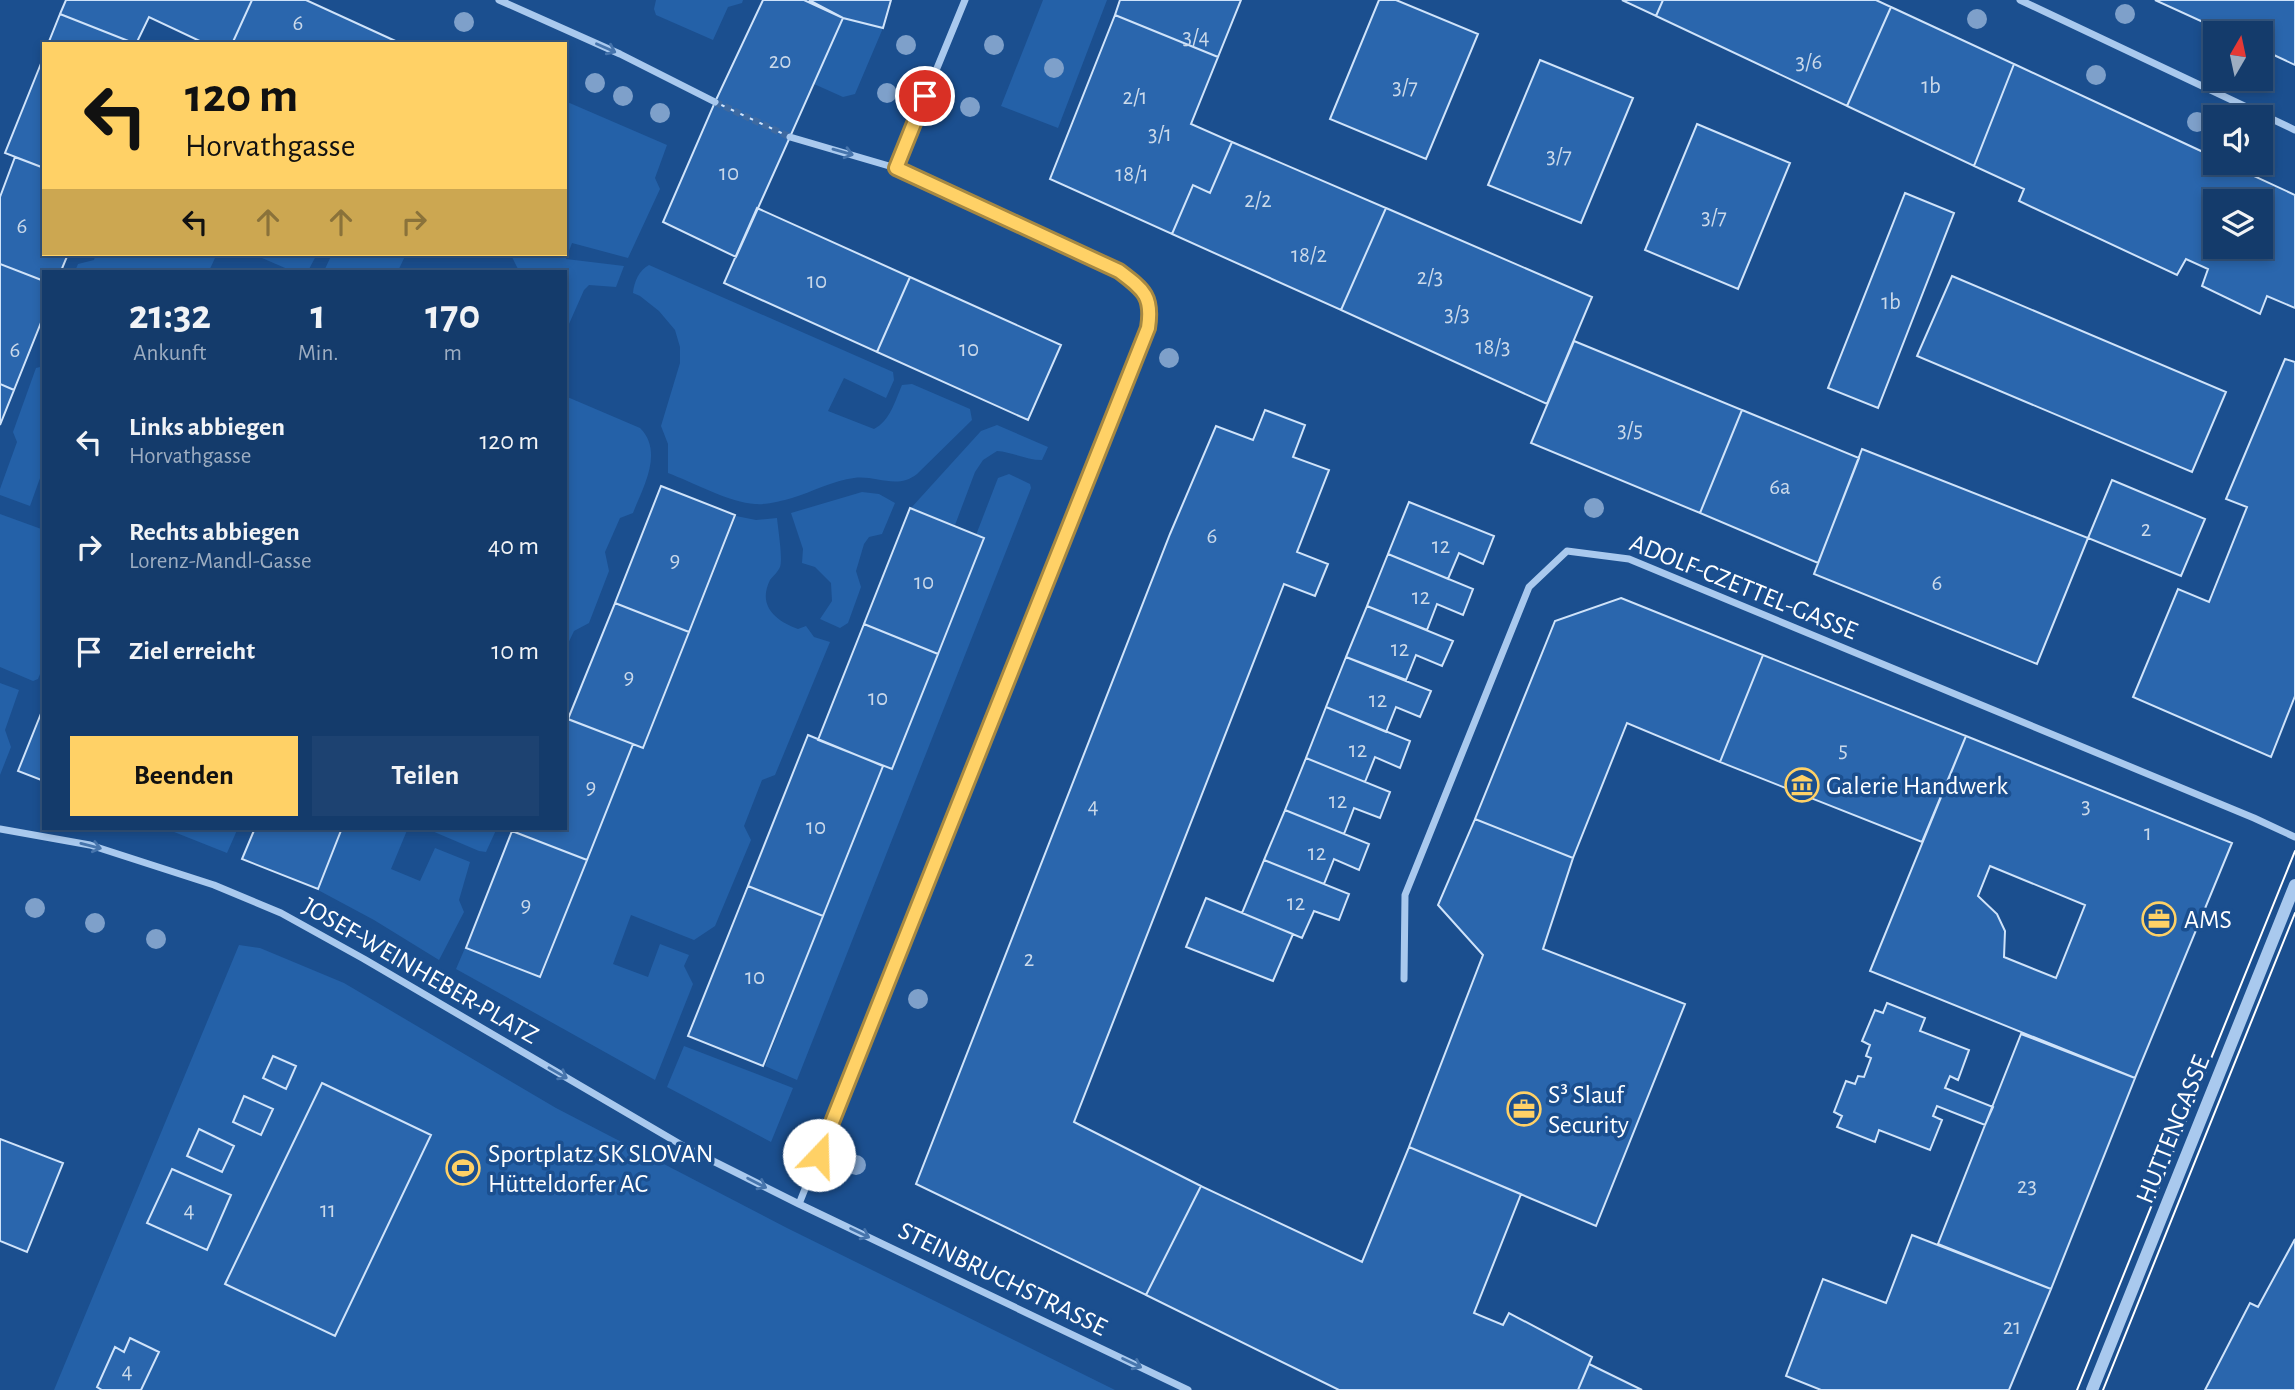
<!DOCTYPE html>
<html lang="de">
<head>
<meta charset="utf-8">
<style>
	:root { --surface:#143b6b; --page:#1d4271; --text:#f1f3f6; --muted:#9dadc1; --line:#33557e; --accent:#ffd166 }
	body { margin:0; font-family:"Alegreya Sans",sans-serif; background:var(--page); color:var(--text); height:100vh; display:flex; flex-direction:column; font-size:26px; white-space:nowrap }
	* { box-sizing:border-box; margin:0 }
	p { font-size:23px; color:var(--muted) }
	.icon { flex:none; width:38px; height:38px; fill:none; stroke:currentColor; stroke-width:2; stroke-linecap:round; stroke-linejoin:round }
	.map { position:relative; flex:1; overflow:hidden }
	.drawer { position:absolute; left:42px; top:270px; width:525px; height:560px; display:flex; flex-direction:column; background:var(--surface); border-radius:0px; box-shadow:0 4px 10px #0003,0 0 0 2px var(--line) }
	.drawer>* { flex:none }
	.guide { position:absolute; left:42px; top:42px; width:525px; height:214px; border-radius:0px; box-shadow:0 4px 10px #0003,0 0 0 2px var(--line); background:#ffd166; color:#111; overflow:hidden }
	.needle { width:46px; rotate:9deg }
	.buttons { position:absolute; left:2203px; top:21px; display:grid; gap:14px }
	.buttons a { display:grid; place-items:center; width:70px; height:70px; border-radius:0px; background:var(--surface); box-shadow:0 4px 10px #0003,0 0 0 2px var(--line); font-size:35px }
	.pin { position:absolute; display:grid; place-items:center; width:60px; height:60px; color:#fff; margin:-30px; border:4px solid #fff; border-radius:50%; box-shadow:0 2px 7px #0007 }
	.me { position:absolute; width:77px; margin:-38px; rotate:21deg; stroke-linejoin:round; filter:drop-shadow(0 0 5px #0008) }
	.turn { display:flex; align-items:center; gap:24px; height:147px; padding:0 28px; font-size:32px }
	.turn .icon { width:91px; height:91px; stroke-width:2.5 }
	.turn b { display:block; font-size:49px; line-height:60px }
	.lanes { display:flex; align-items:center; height:66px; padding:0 28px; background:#0003; justify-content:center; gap:35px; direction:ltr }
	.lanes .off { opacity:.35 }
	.eta { display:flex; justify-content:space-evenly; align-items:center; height:119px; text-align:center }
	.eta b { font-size:42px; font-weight:700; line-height:49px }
	.cta { display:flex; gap:14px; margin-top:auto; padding:14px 28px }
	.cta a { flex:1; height:80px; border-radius:0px; background:var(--accent); color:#111; font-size:28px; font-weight:700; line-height:80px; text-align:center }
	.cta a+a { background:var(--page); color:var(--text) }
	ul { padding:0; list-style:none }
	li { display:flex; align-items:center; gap:21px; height:105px; padding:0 28px }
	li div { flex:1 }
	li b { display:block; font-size:26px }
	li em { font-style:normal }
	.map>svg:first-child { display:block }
</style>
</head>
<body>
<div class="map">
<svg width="2295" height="1390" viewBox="0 0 2295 1390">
	<rect width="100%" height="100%" fill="#1b4f8f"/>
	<path fill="#2461a8" d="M 656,0 L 743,0 L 742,3 L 728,7 L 713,40 L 656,15 L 654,9 Z
		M 1043,0 L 1107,0 L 1058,128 L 1001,106 Z
		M 843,18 L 883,28 L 855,94 L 843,97 L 814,84 Z
		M 565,101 L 667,145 L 655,178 L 660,189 L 628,258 L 572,243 L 566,259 L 624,266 L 616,287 L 589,285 L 584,290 L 565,333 L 565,271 L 519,271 L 512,257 L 506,254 L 565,254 Z
		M 96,254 L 212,254 L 215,258 L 209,271 L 75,271 L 78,264 L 94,260 Z
		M 253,254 L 317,254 L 308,271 L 292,271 Z
		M 332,254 L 406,254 L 398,271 L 324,271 Z
		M 649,265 L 893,372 L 894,380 L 886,398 L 844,378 L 828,411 L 874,429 C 890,421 895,401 902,385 L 912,384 L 970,409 L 972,420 L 917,474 C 897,490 876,475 854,478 C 834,480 812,492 792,498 C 781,501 767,505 755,504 C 731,503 692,482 668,473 L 668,444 L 661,426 L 680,363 L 680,347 L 675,330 L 659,311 L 640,296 L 633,293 C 634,282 639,270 649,265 Z
		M 44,366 L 44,467 L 30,506 L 0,495 L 0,489 L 17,442 L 13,432 L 36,368 Z
		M 565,396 L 640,428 C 664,452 643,487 633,513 L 620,518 L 605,552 L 609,571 L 589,623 L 574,631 L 565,650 Z
		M 997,425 L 1048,447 L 1042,460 C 1027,460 1012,452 997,451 L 983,460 L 975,472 L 955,525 L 911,508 L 981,431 Z
		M 1009,474 L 1030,484 L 1031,488 L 797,1080 L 765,1066 L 882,766 L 892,770 L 984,539 L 976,535 L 998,478 Z
		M 862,492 L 879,494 L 895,503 L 882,534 L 869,537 L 864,544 L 856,571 L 861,587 L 848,623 L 840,628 L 820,619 L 832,601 L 831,583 L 815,567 L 802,563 L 803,549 L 791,513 Z
		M 0,514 L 44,530 L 44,664 L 38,679 L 33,681 L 0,667 Z
		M 736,516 L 756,520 L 777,518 C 778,529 783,559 780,567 C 778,572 773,576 770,580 C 757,606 776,621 798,629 L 806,626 L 814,637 L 830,642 L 775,775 L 762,780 L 744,826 L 751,840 L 715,926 L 694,940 L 631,915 L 613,964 L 648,977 L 660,944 L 689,955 L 684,966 L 693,984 L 655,1080 L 456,969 L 465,948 L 541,978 L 632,745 L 644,748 Z
		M 0,683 L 19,690 L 5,730 L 11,747 L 0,775 Z
		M 164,828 L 238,828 L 227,853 Z
		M 342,828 L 408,828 L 391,869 L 420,881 L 435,848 L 470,862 L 459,900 L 464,912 L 439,960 L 374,920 L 318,890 Z
		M 425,828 L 497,828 L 486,852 L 479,851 Z
		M 239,945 L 260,948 L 344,983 L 556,1108 L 787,1228 L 1115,1390 L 54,1390 Z
		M 684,1046 L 793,1088 L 771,1142 L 667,1087 Z"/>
	<path fill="#2a66ad" stroke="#cfe3fa" stroke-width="2" fill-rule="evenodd" d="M 66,0 L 252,0 L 232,44 L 206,44 L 149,17 L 136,44 L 60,14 Z
		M 252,0 L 306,0 L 402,44 L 232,44 Z
		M 763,0 L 804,0 L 843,18 L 790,137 L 715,102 Z
		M 809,0 L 891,0 L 883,28 L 843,18 Z
		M 1120,0 L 1241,0 L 1218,57 L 1115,15 Z
		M 1379,0 L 1396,0 L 1478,34 L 1426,159 L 1330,119 Z
		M 1622,0 L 1663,0 L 1656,16 Z
		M 1663,0 L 1876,0 L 1891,7 L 1847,106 L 1656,16 Z
		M 2155,0 L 2295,0 L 2295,65 L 2261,49 L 2261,33 L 2227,33 Z
		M 1891,7 L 2014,64 L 1974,166 L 1847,106 Z
		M 60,14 L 136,44 L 48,44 Z
		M 1115,15 L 1218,57 L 1191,124 L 1232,142 L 1210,193 L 1193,185 L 1172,234 L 1050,179 Z
		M 44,56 L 44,168 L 5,153 Z
		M 1540,60 L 1633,98 L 1581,223 L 1488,185 Z
		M 2014,64 L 2216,158 L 2216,163 L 2226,163 L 2295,195 L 2295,308 L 2267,296 L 2260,314 L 2202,286 L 2208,269 L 2186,259 L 2177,275 L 2019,201 L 2024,189 L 1974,166 ZM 2216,201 L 2261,201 L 2261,247 L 2216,247 Z
		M 715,102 L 790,137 L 736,257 L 663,222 Z
		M 1697,124 L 1790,163 L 1738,289 L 1645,250 Z
		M 1232,142 L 1386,208 L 1341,310 L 1172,234 L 1193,185 L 1210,193 Z
		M 15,157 L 44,168 L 44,254 L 68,254 L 61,271 L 44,271 L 44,281 L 0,264 L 0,197 Z
		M 1905,193 L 1954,213 L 1878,408 L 1828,388 Z
		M 757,208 L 910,277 L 877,352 L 724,283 Z
		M 1386,208 L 1592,297 L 1547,404 L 1341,310 Z
		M 0,264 L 44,281 L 44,315 L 14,390 L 0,384 Z
		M 1952,276 L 2226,392 L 2192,472 L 1917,356 Z
		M 910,277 L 1061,345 L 1028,420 L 877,352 Z
		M 1574,341 L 1742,410 L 1700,513 L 1531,443 Z
		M 2285,359 L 2295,362 L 2295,696 L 2271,757 L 2133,697 L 2178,589 L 2209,602 L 2247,507 L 2226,499 Z
		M 0,384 L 14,390 L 0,425 Z
		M 1265,410 L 1305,425 L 1293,457 L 1329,470 L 1297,552 L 1328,564 L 1315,596 L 1284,584 L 1074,1122 L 1201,1186 L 1146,1295 L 916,1184 L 1170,534 L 1216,426 L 1253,440 Z
		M 1742,410 L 1859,458 L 1818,563 L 1700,513 Z
		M 1862,449 L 2088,538 L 2037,664 L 1814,574 Z
		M 2112,480 L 2205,519 L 2181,576 L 2088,538 Z
		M 661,486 L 735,515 L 689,632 L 615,603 Z
		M 1409,502 L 1494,536 L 1483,564 L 1459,553 L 1448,579 L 1388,554 Z
		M 910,508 L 984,538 L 938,654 L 864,624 Z
		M 1388,554 L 1473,589 L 1463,615 L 1437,604 L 1427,630 L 1367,606 Z
		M 1621,598 L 1763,655 L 1720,762 L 1627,723 L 1573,858 L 1475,819 L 1555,621 Z
		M 615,603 L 689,632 L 643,748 L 568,719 Z
		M 1367,606 L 1453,641 L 1442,666 L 1416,655 L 1406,680 L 1346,657 Z
		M 864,624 L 938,654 L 892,769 L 818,740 Z
		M 1763,655 L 1966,736 L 1922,842 L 1720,762 Z
		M 1346,657 L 1431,691 L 1420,717 L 1396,707 L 1386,732 L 1326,707 Z
		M 44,706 L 44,781 L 18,771 Z
		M 1326,707 L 1410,741 L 1400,768 L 1375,757 L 1365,782 L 1306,758 Z
		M 565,718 L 633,744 L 587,860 L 512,831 L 513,828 L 565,828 Z
		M 808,735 L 883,766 L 823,916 L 748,886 Z
		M 1966,736 L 2232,843 L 2135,1078 L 1870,971 ZM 1990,866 L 2085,905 L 2056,978 L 2004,957 L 2005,931 L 1997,914 L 1978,896 Z
		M 1306,758 L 1390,792 L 1380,818 L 1354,808 L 1344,834 L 1285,810 Z
		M 1285,810 L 1369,844 L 1359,870 L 1334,859 L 1324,884 L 1264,860 Z
		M 1475,819 L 1573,858 L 1543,949 L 1685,1004 L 1596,1226 L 1409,1147 L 1483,955 L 1438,905 Z
		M 255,828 L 342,828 L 318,889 L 242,859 Z
		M 512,831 L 587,860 L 540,977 L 466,948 Z
		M 1264,860 L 1349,894 L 1339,920 L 1314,911 L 1302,938 L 1242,913 Z
		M 748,886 L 823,916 L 763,1066 L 688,1036 Z
		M 1206,898 L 1293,934 L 1273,981 L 1186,947 Z
		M 1887,1003 L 1925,1018 L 1920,1031 L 1969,1050 L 1958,1080 L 1950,1076 L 1945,1088 L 1993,1107 L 1985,1125 L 1937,1106 L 1933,1116 L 1942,1120 L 1930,1150 L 1879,1130 L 1875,1142 L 1837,1127 L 1842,1116 L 1834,1112 L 1846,1081 L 1855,1084 L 1858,1076 L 1864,1077 L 1871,1058 L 1866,1056 L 1870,1045 L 1862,1041 L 1875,1010 L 1883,1013 Z
		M 2021,1034 L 2135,1078 L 2051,1289 L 1938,1244 Z
		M 273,1056 L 296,1066 L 286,1089 L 263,1078 Z
		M 322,1083 L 431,1135 L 335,1336 L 225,1284 Z
		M 244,1096 L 273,1109 L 261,1135 L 233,1122 Z
		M 199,1129 L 234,1146 L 222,1172 L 187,1156 Z
		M 0,1139 L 63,1163 L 27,1252 L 0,1241 Z
		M 1409,1147 L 1521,1194 L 1474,1313 L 1503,1325 L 1509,1313 L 1592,1357 L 1578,1390 L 1339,1390 L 1146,1295 L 1201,1186 L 1362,1262 Z
		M 172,1169 L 231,1195 L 207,1250 L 147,1223 Z
		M 1912,1235 L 2051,1289 L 2009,1390 L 1821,1390 L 1786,1376 L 1823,1279 L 1886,1303 Z
		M 2295,1239 L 2295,1390 L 2205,1390 L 2250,1303 L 2258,1307 Z
		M 130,1338 L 159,1352 L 141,1390 L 102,1390 L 97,1387 L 115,1347 L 124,1352 Z
		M 1589,1364 L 1642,1390 L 1578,1390 Z"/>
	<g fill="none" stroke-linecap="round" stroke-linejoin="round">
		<path stroke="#3d69a0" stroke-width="7" stroke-dasharray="7 3.5" stroke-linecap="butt" d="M 715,102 L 790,137"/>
		<path stroke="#a9c9ee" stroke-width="7" d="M 499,0 L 620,54 L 715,102
			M 2020,0 L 2295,130
			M 790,137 L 896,168 L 1119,271 C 1144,290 1153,296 1148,328 L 799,1204
			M 896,168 L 965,0
			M 0,829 L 90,845 L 214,885 L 281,913 L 364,959 L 685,1147 L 799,1204 L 1188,1390
			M 1404,979 L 1405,895 L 1529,587 L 1567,551 L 1629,559 L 2254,818 L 2295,837"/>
		<path stroke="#a9c9ee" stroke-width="12" d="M 2092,1390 L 2295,885"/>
		<path stroke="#fff" stroke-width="2" d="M 2077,1390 L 2295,851
			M 2103,1390 L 2295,913"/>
	</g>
	<g fill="#7ea0ca">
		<circle cx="2125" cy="14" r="10"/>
		<circle cx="1977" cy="19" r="10"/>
		<circle cx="464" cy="22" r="10"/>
		<circle cx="906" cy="45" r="10"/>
		<circle cx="994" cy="45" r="10"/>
		<circle cx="1054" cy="68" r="10"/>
		<circle cx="2096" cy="75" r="10"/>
		<circle cx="595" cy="83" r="10"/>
		<circle cx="887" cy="93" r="10"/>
		<circle cx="623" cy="96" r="10"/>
		<circle cx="970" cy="107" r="10"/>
		<circle cx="660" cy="113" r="10"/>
		<circle cx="2197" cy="122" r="10"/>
		<circle cx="1169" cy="358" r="10"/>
		<circle cx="1594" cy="508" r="10"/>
		<circle cx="35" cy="908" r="10"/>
		<circle cx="95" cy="923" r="10"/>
		<circle cx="156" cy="939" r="10"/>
		<circle cx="918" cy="999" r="10"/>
		<circle cx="856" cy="1165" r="10"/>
	</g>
	<defs><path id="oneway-shaft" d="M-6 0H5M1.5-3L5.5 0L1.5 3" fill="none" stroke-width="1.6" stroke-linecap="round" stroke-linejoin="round" transform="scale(1.75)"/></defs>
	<g stroke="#4674ac">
		<use href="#oneway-shaft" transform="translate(606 48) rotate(24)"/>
		<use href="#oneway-shaft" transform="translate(843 152) rotate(16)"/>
		<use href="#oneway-shaft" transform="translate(91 846) rotate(14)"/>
		<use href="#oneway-shaft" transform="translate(558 1073) rotate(30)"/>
		<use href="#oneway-shaft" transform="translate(757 1183) rotate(27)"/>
		<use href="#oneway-shaft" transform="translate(860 1233) rotate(26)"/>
		<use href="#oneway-shaft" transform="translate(1132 1363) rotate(26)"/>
	</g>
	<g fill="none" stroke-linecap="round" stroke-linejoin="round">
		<defs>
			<path id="route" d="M 819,1155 L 1148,328 C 1153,296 1144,290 1119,271 L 896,168 L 925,96"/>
		</defs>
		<use href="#route" stroke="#a68842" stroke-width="18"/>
		<use href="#route" stroke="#ffd166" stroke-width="12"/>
	</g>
	<defs>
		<symbol id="museum-ring" viewBox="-11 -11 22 22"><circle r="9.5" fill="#1b4f8f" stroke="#ffd166" stroke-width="1.5"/><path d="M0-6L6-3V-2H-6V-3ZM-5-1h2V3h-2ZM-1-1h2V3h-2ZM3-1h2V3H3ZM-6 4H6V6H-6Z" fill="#ffd166"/></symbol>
		<symbol id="office-ring" viewBox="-11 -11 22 22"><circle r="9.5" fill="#1b4f8f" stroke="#ffd166" stroke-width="1.5"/><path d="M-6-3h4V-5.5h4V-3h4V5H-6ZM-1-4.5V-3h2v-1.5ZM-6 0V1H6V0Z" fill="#ffd166"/></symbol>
		<symbol id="stadium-ring" viewBox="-11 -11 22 22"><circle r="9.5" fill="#1b4f8f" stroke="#ffd166" stroke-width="1.5"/><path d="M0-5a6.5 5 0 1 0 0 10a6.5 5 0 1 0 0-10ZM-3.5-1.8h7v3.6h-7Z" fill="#ffd166"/></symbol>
	</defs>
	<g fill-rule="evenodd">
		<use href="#museum-ring" x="1783" y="766" width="38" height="38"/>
		<use href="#office-ring" x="2140" y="900" width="38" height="38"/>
		<use href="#office-ring" x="1505" y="1090" width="38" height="38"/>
		<use href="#stadium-ring" x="444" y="1149" width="38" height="38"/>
	</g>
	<g text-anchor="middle" stroke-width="7" stroke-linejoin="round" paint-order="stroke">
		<g font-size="23" fill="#cad9ea">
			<text x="298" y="30">6</text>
			<text x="1196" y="44">3/4</text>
			<text x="780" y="68">20</text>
			<text x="1809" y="69">3/6</text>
			<text x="1931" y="93">1b</text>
			<text x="1405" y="94">3/7</text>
			<text x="1135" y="104">2/1</text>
			<text x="1160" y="141">3/1</text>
			<text x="1559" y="163">3/7</text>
			<text x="729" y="180">10</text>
			<text x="1132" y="181">18/1</text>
			<text x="1258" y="207">2/2</text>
			<text x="1714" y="224">3/7</text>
			<text x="22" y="233">6</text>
			<text x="1309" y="262">18/2</text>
			<text x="1430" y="284">2/3</text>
			<text x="817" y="288">10</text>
			<text x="1891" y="309">1b</text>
			<text x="1457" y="321">3/3</text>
			<text x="1493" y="354">18/3</text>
			<text x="969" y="356">10</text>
			<text x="15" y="357">6</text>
			<text x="1630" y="437">3/5</text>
			<text x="1780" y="494">6a</text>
			<text x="2146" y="536">2</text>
			<text x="1212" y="543">6</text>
			<text x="1441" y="553">12</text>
			<text x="675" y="567">9</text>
			<text x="924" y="589">10</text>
			<text x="1937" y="590">6</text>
			<text x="1421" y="604">12</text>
			<text x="1400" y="656">12</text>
			<text x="629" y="684">9</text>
			<text x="878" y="705">10</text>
			<text x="1378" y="707">12</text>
			<text x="1358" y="757">12</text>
			<text x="1843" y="757">5</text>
			<text x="591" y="794">9</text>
			<text x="1338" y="808">12</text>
			<text x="1093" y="813">4</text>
			<text x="2086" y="813">3</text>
			<text x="816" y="834">10</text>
			<text x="2148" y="840">1</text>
			<text x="1317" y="860">12</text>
			<text x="1296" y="910">12</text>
			<text x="526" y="912">9</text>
			<text x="1029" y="966">2</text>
			<text x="755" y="984">10</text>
			<text x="2027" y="1193">23</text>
			<text x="189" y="1217">4</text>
			<text x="328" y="1217">11</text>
			<text x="2012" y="1334">21</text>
			<text x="127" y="1378">4</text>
		</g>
		<g font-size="26" fill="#fff" stroke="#1b4f8f">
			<text transform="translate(1744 586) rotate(22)" y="9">ADOLF-CZETTEL-GASSE</text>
			<text transform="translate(421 970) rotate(30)" y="9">JOSEF-WEINHEBER-PLATZ</text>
			<text transform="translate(2172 1129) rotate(-68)" y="9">HUTTENGASSE</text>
			<text transform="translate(1003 1278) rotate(26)" y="9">STEINBRUCHSTRASSE</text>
		</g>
		<g font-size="26" fill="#fff" stroke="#1b4f8f" text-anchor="start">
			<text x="1826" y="794">Galerie Handwerk</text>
			<text x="2184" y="928">AMS</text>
			<text x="1548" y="1103">S³ Slauf<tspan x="1548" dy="30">Security</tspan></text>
			<text x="488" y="1162">Sportplatz SK SLOVAN<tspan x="488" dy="30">Hütteldorfer AC</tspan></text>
		</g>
	</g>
</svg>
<div class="buttons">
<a><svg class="needle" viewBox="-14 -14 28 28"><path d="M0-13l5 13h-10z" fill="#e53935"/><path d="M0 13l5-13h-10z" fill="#9dadc1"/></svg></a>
<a><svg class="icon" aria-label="sound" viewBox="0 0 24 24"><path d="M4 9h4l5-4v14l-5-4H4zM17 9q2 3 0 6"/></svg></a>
<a><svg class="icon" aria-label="layers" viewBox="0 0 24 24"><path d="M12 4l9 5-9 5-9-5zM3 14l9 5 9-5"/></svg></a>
</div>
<div class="pin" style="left:925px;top:96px;background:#d93025"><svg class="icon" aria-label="arrive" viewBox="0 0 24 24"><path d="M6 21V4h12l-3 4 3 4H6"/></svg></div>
<svg class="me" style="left:819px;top:1155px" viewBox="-20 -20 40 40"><circle r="19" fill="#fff"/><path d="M0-13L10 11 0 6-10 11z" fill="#ffd166"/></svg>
<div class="guide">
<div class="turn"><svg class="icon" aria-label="left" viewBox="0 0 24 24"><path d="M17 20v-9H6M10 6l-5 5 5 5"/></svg><div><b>120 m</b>Horvathgasse</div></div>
<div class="lanes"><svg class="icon" aria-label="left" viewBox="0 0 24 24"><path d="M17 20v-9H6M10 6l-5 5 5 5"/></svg><svg class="icon off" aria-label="ahead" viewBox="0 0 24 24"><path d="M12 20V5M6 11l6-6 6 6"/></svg><svg class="icon off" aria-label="ahead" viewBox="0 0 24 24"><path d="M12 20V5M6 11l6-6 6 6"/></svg><svg class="icon off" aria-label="right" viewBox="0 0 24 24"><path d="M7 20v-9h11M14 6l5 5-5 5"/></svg></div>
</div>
<section class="drawer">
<div class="eta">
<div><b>21:32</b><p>Ankunft</p></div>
<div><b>1</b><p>Min.</p></div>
<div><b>170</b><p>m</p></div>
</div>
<ul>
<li><svg class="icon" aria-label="left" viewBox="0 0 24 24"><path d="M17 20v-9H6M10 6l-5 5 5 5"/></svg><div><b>Links abbiegen</b><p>Horvathgasse</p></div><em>120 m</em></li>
<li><svg class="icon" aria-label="right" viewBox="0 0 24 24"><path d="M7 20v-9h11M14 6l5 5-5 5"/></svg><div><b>Rechts abbiegen</b><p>Lorenz-Mandl-Gasse</p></div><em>40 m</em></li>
<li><svg class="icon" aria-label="arrive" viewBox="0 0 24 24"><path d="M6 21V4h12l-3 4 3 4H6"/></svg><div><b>Ziel erreicht</b></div><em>10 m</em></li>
</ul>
<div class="cta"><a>Beenden</a><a>Teilen</a></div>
</section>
</div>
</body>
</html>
